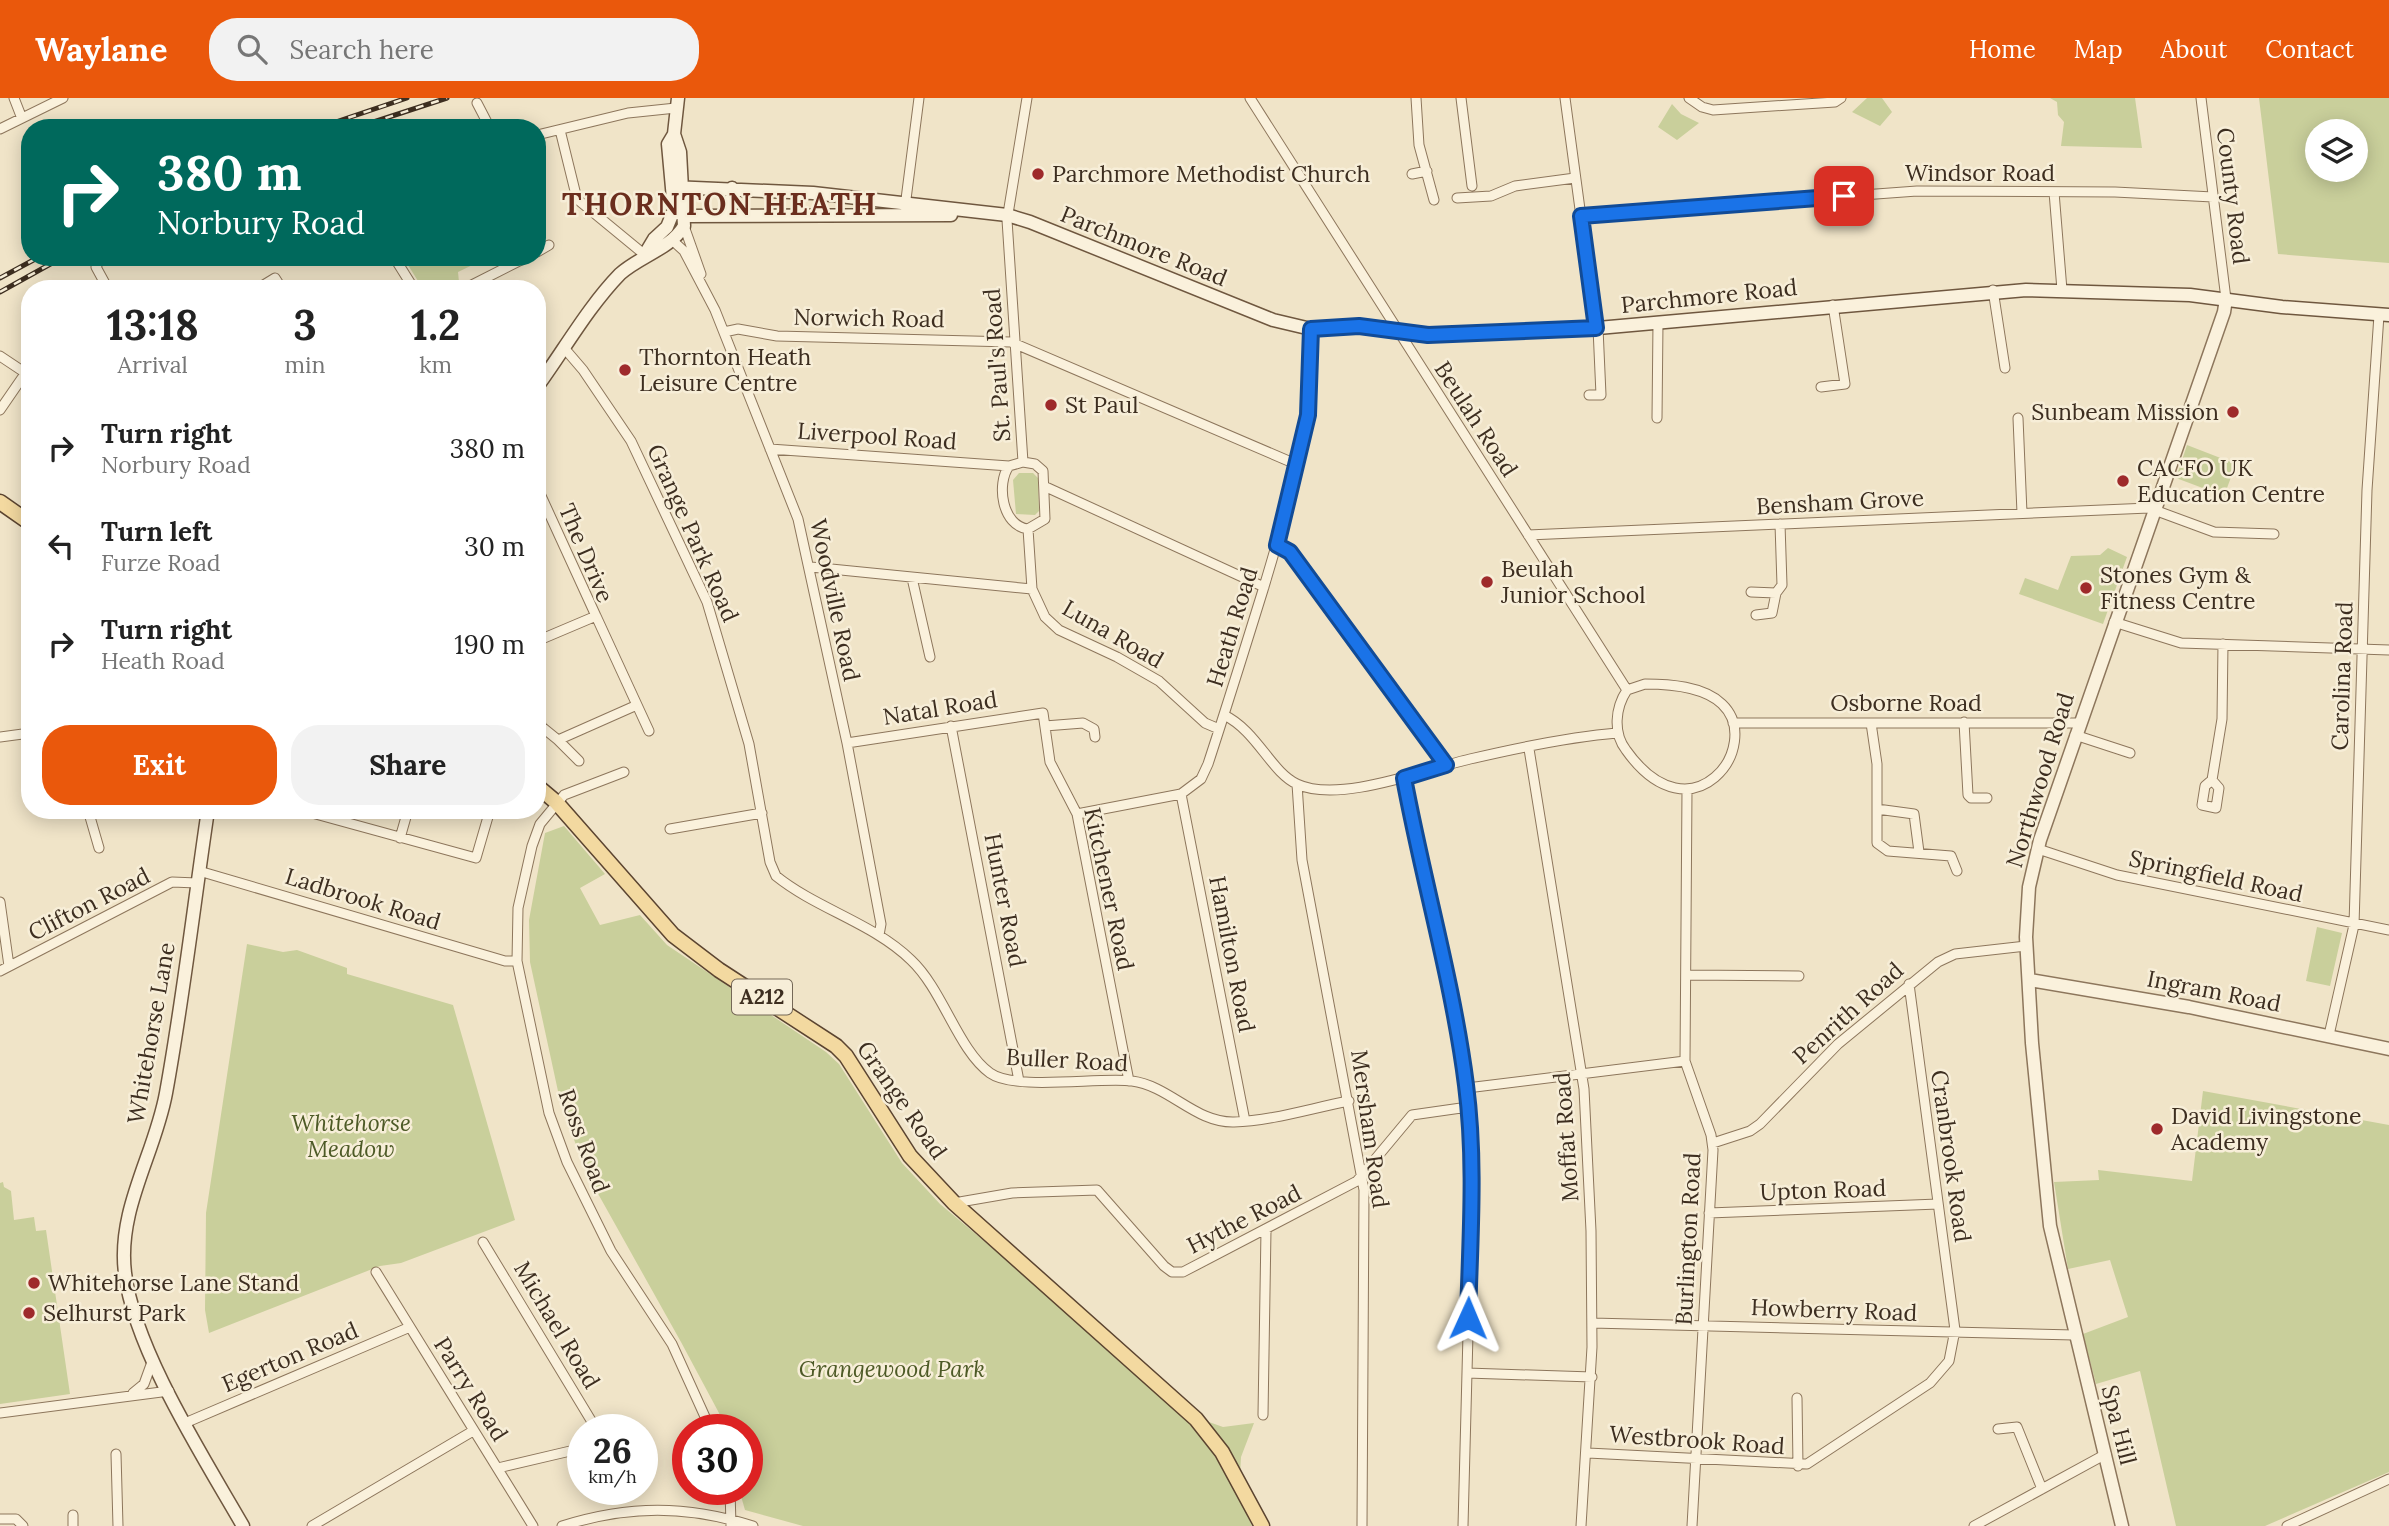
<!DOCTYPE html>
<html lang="en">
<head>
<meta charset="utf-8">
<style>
	:root { --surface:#fff; --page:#f2f2f2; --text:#222; --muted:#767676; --accent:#ea580c }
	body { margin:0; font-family:Lora,serif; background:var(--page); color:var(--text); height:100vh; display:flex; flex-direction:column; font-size:26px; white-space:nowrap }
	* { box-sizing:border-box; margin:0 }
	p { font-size:23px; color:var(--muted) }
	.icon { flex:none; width:38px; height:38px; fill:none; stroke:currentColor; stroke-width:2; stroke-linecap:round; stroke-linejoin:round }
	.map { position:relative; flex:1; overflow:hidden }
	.sheet { position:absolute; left:21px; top:182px; width:525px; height:539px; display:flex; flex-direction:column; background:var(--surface); border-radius:28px; box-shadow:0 4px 18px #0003 }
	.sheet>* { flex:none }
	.guide { position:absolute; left:21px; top:21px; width:525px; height:147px; border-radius:28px; box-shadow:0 4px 18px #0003; background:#00695c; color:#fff; overflow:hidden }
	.buttons { position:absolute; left:2305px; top:21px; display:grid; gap:14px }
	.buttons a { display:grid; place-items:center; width:63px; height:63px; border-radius:50%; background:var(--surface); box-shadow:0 4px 18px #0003; font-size:35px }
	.speed { position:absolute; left:567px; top:1316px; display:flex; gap:14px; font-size:35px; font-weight:700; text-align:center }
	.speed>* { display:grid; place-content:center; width:91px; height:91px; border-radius:50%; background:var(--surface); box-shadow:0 4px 18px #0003; line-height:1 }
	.speed small { font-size:18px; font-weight:400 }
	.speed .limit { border:10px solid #d22; background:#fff; color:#111 }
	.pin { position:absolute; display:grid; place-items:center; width:60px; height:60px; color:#fff; margin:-30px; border-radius:14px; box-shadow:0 4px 10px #0006 }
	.me { position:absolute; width:77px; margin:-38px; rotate:1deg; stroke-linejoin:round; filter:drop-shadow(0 0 5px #0008) }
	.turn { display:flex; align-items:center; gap:24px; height:147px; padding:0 21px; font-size:32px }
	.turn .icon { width:91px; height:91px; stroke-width:2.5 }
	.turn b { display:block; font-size:49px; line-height:60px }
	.eta { display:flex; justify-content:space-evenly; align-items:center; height:119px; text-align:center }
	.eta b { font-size:42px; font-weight:700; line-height:49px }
	.action { display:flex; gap:14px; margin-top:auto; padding:14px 21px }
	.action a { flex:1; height:80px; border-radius:28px; background:var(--accent); color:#fff; font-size:28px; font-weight:700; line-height:80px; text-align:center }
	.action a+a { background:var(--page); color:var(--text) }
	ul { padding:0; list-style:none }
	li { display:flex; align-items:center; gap:21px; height:98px; padding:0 21px }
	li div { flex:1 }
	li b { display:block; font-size:26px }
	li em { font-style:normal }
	header { display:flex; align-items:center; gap:42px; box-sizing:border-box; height:98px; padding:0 35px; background:var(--accent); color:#fff }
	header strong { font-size:33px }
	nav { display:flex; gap:38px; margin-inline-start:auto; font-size:24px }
	.search { width:490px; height:63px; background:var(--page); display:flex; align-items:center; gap:18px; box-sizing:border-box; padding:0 24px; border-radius:28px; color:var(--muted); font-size:26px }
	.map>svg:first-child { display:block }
</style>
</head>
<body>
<header>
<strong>Waylane</strong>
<div class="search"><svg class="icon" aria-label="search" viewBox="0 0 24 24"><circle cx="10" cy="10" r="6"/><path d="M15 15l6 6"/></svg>Search here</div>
<nav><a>Home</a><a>Map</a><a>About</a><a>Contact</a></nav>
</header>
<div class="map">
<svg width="2389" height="1428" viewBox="0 0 2389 1428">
	<rect width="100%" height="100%" fill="#f0e4c8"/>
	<path fill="#c9cf9b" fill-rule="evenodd" d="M 1867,0 L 1882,0 L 1892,14 L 1880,28 L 1852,14 Z
		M 2050,0 L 2135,0 L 2142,50 L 2061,48 L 2064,24 L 2058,17 L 2057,4 Z
		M 2259,0 L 2389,0 L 2389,165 L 2278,156 ZM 2317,33 L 2356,33 L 2356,72 L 2317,72 Z
		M 1672,6 L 1681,16 L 1699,25 L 1677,42 L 1658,29 Z
		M 403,159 L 489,159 L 458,174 L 459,184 L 445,191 L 423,191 Z
		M 2187,347 L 2236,366 L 2224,398 L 2176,380 Z
		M 1019,375 L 1033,375 L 1038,380 L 1039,413 L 1035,417 L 1016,416 L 1013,382 Z
		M 2108,450 L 2127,459 L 2103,526 L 2019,496 L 2025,480 L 2058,492 L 2071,458 L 2100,457 Z
		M 564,728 L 605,776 L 580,790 L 600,827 L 640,817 L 667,847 L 826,954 L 839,966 L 902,1065 L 940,1106 L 1163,1293 L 1227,1373 L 1252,1428 L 803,1428 L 745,1412 L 739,1391 L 747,1391 L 747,1332 L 723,1332 L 719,1315 L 681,1244 L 587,1076 L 561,1007 L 530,864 L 529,822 L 545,735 Z
		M 2317,829 L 2342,835 L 2330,888 L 2306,883 Z
		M 247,846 L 283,854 L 297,852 L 347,870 L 347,876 L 453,907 L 515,1122 L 401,1165 L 380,1168 L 209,1235 L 205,1212 L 206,1115 Z
		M 2203,993 L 2389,1027 L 2389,1374 L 2265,1428 L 2176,1428 L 2140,1273 L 2096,1286 L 2083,1236 L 2128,1219 L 2110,1162 L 2068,1171 L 2054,1084 L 2099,1082 L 2098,1072 L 2192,1083 Z
		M 3,1084 L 4,1089 L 11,1093 L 14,1122 L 34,1119 L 36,1133 L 46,1132 L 70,1296 L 0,1306 L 0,1085 Z
		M 1209,1324 L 1223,1329 L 1254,1325 L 1241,1359 L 1240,1378 L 1227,1350 Z"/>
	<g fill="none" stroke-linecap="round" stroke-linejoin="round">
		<defs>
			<path id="minor" d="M 14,0 L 21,18
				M 1027,0 L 1007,122 L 1023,364 L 1035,366 L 1043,373 L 1045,421 L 1028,431 L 1032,491 L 1045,519 L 1059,532 L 1117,559 L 1159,583 L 1205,625 L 1219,631
				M 1250,0 L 1627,592
				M 1416,0 L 1419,47 L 1434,102
				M 1461,0 L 1472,88
				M 1565,0 L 1596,230
				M 1689,0 L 1702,9 L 1713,12 L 1835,4 L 1841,0
				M 2201,0 L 2226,201
				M 477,5 L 490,30
				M 0,31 L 63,0
				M 560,32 L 577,101 L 645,157
				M 537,37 L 628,15 L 676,10
				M 1412,76 L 1427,73
				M 2054,94 L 2062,192
				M 1457,100 L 1491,98 L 1515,88 L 1575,80
				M 905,109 L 919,0
				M 1581,118 L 1917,93 L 2115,94 L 2213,99
				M 684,128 L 701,176
				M 672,142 L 684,153 L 715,212 L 798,421 L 847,645 L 881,826 L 879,837
				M 537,154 L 549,147
				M 101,159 L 96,169 L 108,191
				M 394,159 L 414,191
				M 257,191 L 275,180 L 282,191
				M 464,191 L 527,159
				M 1993,192 L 2005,270
				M 724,234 L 738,231 L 777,238 L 1011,244 L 1298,367
				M 565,251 L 583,272 L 631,343 L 707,504 L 749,646 L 770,764 L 776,778 C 817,811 873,825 911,862 C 943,892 958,952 990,975 C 1015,993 1098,979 1132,983 C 1170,988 1195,1025 1234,1024 C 1271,1023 1312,1010 1349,1003
				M 0,258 L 30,278
				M 1821,289 L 1845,286 L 1833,207
				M 1589,297 L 1601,297 L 1598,230
				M 0,312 L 22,280 L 30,278
				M 1657,320 L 1658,225
				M 2018,320 L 2022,415
				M 770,351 L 1009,368 L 1023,364
				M 1009,368 C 996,386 1002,428 1028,431
				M 537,389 L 596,518 L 537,543
				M 1046,389 L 1264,489
				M 1528,437 L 2149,410 L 2214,434 L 2274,436
				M 1277,447 L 1290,455 L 1446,667
				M 811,469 L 1032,491
				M 912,480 L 930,559
				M 1751,494 L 1776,495
				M 1756,517 L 1772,515 L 1776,495 L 1782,487 L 1780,426
				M 596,518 L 649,633
				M 2114,524 L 2181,545 L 2389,552
				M 1645,586 C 1669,586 1703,588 1722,606 C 1765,647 1692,745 1626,652 C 1613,635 1615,610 1627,592 Z
				M 1224,617 C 1257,633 1271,674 1297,686 C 1339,706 1426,671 1470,661 C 1517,650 1568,639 1617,635
				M 537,618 L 542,629 L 558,642 L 637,607
				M 1964,624 L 1968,697 L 1971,700 L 1987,700
				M 1733,625 L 2079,625
				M 1871,625 L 1877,666 L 1877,745 L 1888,753 L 1951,758 L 1957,773
				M 951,628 L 1019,983
				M 1045,628 L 1083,625 L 1094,631 L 1095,639
				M 2075,637 L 2130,655
				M 0,639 L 30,635
				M 558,642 L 579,663
				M 847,645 L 1043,615 L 1050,664 L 1077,716 L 1129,983
				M 1529,651 L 1584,991 L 1591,1133 L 1592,1249 L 1581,1428
				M 624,674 L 564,697 L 540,726 L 532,748 L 518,810 L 517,863 L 549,1015 L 567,1064 L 611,1153 L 672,1246 L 711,1332
				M 1404,680 L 1459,939 L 1467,990 L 1472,1082 L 1463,1428
				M 2212,682 L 2219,690 L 2216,710 L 2202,707 L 2205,688 L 2212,682 L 2222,621 L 2223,546
				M 1297,686 L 1302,762 L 1364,1092 L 1362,1428
				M 1687,692 L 1685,963 L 1711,1037 L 1713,1052 L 1692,1428
				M 1181,696 L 1245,1023
				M 1877,711 L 1914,716 L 1919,754
				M 88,712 L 99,750
				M 301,712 L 476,760 L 490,712
				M 1077,716 L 1181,696 L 1201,681 L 1208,666 C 1227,608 1245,550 1263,492 C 1289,406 1314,322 1311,231
				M 670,731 L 762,715
				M 400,740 L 408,712
				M 2038,751 L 2117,777 L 2389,832
				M 199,773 L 505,863 L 517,863
				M 0,804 L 9,868
				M 0,873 L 172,784 L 197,785
				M 1687,877 L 1799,878
				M 2329,937 L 2354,827 L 2367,392 L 2379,217
				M 1467,990 L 1685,963
				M 1713,1045 L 1750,1033 L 1760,1026 L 1838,946 L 1938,864 L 1955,856 L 2026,848
				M 954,1105 L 1012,1095 L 1097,1092 L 1164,1168 L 1172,1174 L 1183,1174 L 1357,1083 L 1412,1017 L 1468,1009
				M 1709,1115 L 1938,1106
				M 483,1144 L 592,1324 L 594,1332
				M 376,1174 L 533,1428
				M 1592,1225 L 2074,1237
				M 1467,1275 L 1592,1279
				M 133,1295 L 144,1286 L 152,1264
				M 1797,1300 L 1798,1368
				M 0,1315 L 169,1293
				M 1263,1317 L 1266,1132
				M 185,1325 L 410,1229
				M 1998,1331 L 2017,1329 L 2042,1391
				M 1588,1355 L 1807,1366 L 1930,1285 L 1949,1263 L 1955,1232 L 1909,886
				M 116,1356 L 118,1428
				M 498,1370 L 583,1350
				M 730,1391 L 731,1428
				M 73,1417 L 73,1428
				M 0,1421 L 16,1421 L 23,1428
				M 312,1428 L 473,1333
				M 562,1428 C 629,1407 686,1407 753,1428
				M 1974,1428 L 2106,1356
				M 2287,1428 L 2389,1381"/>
			<path id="tertiary" d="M 2030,882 L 2189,909 L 2389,951
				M 2122,1428 L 2050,1128 L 2032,945 L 2026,839 L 2029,789 L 2040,742 L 2224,214 L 2226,201"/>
			<path id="secondary" d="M 672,89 L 813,95 L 1007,117 L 1030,124 L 1273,222 L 1311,231 L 1359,228 L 1421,237 L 1459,236 L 1598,230 L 2026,192 L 2190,197 L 2282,209 L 2389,217
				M 674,112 L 684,118 L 951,117
				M 730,117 L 732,90
				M 645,156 L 654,141 L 667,129 L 674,112 L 668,46 L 674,36 L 678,0
				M 537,289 C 564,252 588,209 620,176 C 640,158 670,151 684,128 L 680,54 L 674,36
				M 208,712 C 194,806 183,902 166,995 C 155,1056 117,1111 125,1175 C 134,1251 204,1360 243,1428"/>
			<path id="primary" d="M 0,404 L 30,425
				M 537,688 L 556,704 L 673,837 L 719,872 L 836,948 L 846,958 L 910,1058 L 954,1105 L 1196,1321 L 1222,1354 L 1262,1428"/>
		</defs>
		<use href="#minor" stroke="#8d765c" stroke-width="11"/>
		<use href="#tertiary" stroke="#8d765c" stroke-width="15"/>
		<use href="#secondary" stroke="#6f573f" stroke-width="15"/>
		<use href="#primary" stroke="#5b4430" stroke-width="17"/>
		<use href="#minor" stroke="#faf1dc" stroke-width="9"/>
		<use href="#tertiary" stroke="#faf1dc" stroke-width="12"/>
		<use href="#secondary" stroke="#faf1dc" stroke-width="12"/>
		<use href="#primary" stroke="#f3d9a0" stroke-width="14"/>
		<defs>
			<path id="rail" d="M 318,30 L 407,0
				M 355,30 L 447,0
				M 0,180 L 39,159
				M 0,194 L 63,159"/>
		</defs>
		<use href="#rail" stroke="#3d2e20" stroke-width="5"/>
		<use href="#rail" stroke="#f7eed8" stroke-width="2.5" stroke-dasharray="8" stroke-linecap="butt"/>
	</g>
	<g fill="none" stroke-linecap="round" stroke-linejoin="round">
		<defs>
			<path id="route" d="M 1468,1220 C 1470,1143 1476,1064 1466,987 C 1453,884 1423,783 1404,680 L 1446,667 L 1290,454 L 1277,447 L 1308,317 L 1311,231 L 1359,228 L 1428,237 L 1596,230 L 1581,118 L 1844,98"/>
		</defs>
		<use href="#route" stroke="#114b97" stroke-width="18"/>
		<use href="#route" stroke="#1a73e8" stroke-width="12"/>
	</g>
	<g fill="#9e2a2b" stroke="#f7eed8" stroke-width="2.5">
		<circle cx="1038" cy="76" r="7"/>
		<circle cx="625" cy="272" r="7"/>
		<circle cx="1051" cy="307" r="7"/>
		<circle cx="2233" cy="314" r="7"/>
		<circle cx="2123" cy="383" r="7"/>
		<circle cx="1487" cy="484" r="7"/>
		<circle cx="2086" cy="490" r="7"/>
		<circle cx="2157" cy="1031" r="7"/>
		<circle cx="34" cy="1185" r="7"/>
		<circle cx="29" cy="1215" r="7"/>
	</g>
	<g text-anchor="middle" stroke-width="5" stroke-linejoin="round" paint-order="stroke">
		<rect fill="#f7eed8" stroke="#756857" stroke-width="2" x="732" y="881.5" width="60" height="35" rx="5"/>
		<g font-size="21" font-weight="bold" fill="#3d2e20">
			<text x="762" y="906">A212</text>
		</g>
		<g font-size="23" fill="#3d2e20" stroke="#f7eed8">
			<text x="1980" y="83">Windsor Road</text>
			<text transform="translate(2233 98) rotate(83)" y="8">County Road</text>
			<text transform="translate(1144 148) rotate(22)" y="8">Parchmore Road</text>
			<text transform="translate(1709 198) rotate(-6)" y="8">Parchmore Road</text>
			<text transform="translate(869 220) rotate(1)" y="8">Norwich Road</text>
			<text transform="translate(997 267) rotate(-94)" y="8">St. Paul's Road</text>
			<text transform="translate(1476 321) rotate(57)" y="8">Beulah Road</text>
			<text transform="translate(877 338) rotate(4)" y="8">Liverpool Road</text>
			<text transform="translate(1840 404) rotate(-3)" y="8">Bensham Grove</text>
			<text transform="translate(693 435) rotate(66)" y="8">Grange Park Road</text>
			<text transform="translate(586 455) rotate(67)" y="8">The Drive</text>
			<text transform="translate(835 502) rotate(78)" y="8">Woodville Road</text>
			<text transform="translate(1232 529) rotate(-73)" y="8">Heath Road</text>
			<text transform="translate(1113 536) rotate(30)" y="8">Luna Road</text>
			<text transform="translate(2342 578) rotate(-88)" y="8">Carolina Road</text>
			<text x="1906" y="613">Osborne Road</text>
			<text transform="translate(940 610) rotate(-9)" y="8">Natal Road</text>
			<text transform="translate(2040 682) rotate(-73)" y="8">Northwood Road</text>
			<text transform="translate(2216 778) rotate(12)" y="8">Springfield Road</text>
			<text transform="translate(1109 791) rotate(78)" y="8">Kitchener Road</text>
			<text transform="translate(363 801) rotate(17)" y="8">Ladbrook Road</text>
			<text transform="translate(1005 802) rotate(79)" y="8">Hunter Road</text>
			<text transform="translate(89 806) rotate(-27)" y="8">Clifton Road</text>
			<text transform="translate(1232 856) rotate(79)" y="8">Hamilton Road</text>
			<text transform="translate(2214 893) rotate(11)" y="8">Ingram Road</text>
			<text transform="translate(1848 915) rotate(-42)" y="8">Penrith Road</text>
			<text transform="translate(151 935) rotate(-80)" y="8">Whitehorse Lane</text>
			<text transform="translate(1067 962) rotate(3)" y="8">Buller Road</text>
			<text transform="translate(902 1002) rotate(55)" y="8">Grange Road</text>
			<text transform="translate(1370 1031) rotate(82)" y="8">Mersham Road</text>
			<text transform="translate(1566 1039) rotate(-94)" y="8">Moffat Road</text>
			<text transform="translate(584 1043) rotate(70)" y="8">Ross Road</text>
			<text transform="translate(1951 1058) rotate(82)" y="8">Cranbrook Road</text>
			<text transform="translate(1823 1092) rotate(-2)" y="8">Upton Road</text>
			<text transform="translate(1244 1121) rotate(-27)" y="8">Hythe Road</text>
			<text transform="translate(1688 1141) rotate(-87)" y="8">Burlington Road</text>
			<text transform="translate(1834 1212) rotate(2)" y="8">Howberry Road</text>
			<text transform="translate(557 1227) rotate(59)" y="8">Michael Road</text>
			<text transform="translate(290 1259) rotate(-23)" y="8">Egerton Road</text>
			<text transform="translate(471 1291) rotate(58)" y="8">Parry Road</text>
			<text transform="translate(2119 1327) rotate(76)" y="8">Spa Hill</text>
			<text transform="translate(1697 1342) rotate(4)" y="8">Westbrook Road</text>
		</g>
		<g font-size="23" fill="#3d2e20" stroke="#f7eed8" text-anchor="start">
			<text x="1052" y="84">Parchmore Methodist Church</text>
			<text x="639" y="267">Thornton Heath<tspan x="639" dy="26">Leisure Centre</tspan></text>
			<text x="1065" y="315">St Paul</text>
			<text x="2219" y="322" text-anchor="end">Sunbeam Mission</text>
			<text x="2137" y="378">CACFO UK<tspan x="2137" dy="26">Education Centre</tspan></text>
			<text x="1501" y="479">Beulah<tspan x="1501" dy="26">Junior School</tspan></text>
			<text x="2100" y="485">Stones Gym &amp;<tspan x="2100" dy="26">Fitness Centre</tspan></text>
			<text x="2171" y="1026">David Livingstone<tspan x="2171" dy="26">Academy</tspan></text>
			<text x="48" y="1193">Whitehorse Lane Stand</text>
			<text x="43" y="1223">Selhurst Park</text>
		</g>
		<g font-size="23" font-style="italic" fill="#4d5a26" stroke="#f7eed8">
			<text x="351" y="1033">Whitehorse<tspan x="351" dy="26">Meadow</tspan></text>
			<text x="892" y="1279">Grangewood Park</text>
		</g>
		<g font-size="30" font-weight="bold" letter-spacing="2" fill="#6b2e1e" stroke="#f7eed8">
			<text x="720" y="117">THORNTON HEATH</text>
		</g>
	</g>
</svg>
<div class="buttons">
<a><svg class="icon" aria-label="layers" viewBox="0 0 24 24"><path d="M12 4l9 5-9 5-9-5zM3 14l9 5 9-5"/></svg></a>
</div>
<div class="speed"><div>26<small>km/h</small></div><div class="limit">30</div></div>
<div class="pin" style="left:1844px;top:98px;background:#d93025"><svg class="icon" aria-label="arrive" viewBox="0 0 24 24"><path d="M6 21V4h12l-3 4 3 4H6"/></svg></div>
<svg class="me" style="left:1468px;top:1220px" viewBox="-20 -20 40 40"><path d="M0-17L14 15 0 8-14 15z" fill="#1a73e8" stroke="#fff" stroke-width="4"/></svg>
<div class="guide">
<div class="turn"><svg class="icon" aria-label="right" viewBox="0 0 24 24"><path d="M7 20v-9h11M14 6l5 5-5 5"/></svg><div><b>380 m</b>Norbury Road</div></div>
</div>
<section class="sheet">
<div class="eta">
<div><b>13:18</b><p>Arrival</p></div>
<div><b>3</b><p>min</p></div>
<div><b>1.2</b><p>km</p></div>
</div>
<ul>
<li><svg class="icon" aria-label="right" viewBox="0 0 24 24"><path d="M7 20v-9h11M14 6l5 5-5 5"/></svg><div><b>Turn right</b><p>Norbury Road</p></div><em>380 m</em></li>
<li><svg class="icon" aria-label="left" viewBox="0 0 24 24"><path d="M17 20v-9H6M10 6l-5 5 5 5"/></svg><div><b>Turn left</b><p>Furze Road</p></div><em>30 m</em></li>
<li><svg class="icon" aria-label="right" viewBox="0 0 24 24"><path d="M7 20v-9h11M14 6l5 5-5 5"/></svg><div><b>Turn right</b><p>Heath Road</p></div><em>190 m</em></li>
</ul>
<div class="action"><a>Exit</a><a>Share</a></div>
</section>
</div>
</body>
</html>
